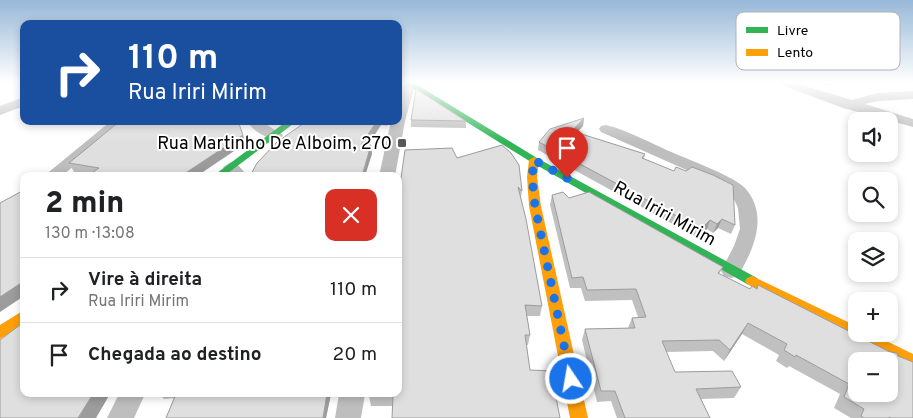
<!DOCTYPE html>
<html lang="pt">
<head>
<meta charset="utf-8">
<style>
	:root { --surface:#fff; --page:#f6f6f6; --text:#202124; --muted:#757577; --line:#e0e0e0 }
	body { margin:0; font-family:Overpass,sans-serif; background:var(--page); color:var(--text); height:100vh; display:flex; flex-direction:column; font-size:19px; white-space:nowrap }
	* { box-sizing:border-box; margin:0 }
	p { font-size:16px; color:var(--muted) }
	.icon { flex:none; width:28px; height:28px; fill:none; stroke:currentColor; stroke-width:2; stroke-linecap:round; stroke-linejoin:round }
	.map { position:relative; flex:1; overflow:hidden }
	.drawer { position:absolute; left:20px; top:172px; width:382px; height:225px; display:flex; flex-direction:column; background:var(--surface); border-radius:10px; box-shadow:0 2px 8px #0003 }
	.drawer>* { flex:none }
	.banner { position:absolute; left:20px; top:20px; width:382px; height:105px; border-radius:10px; box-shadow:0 2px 8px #0003; background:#1a4fa0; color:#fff; overflow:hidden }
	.fabs { position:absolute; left:848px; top:112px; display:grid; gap:10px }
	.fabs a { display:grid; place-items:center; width:50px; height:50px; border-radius:10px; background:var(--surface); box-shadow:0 2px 8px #0003; font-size:25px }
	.pin { position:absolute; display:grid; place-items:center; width:42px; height:42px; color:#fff; margin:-51px -21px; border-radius:50% 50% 50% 0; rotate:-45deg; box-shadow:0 0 5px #0007 }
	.pin .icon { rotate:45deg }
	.me { position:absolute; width:55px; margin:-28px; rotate:348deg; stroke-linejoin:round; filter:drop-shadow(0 0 4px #0008) }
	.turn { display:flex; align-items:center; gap:18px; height:105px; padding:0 25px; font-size:22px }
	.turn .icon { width:65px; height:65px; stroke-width:2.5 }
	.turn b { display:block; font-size:35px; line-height:42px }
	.round { display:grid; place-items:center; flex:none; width:52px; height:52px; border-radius:10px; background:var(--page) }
	.overview { display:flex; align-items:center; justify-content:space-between; height:85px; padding:0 25px }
	h1 { font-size:30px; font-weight:800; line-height:38px }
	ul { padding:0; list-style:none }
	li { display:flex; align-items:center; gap:15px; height:65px; padding:0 25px; border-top:1px solid var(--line) }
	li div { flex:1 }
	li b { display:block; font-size:19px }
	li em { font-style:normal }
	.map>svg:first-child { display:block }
</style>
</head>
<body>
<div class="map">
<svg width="913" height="418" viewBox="0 0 913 418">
	<rect width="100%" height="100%" fill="#fff"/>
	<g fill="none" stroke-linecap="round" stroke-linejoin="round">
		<path fill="#bebebe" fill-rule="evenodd" d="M 821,83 L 839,83 C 835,86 825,86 821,83 Z"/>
		<path fill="#bebebe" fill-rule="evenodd" d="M 404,83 L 415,85 L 405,121 L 395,176 L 379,176 L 391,121 L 399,121 L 399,98 Z
			M 776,83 L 795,83 L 852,100 L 878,93 L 913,91 L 913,99 L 878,101 L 865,104 L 913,119 L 913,127 L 843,108 Z
			M 24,97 L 24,106 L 0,115 L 0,106 Z
			M 111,121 L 127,121 L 62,176 L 44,176 Z
			M 246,121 L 261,121 L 283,135 L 281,138 C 268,141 254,131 246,121 Z
			M 606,125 C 630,131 654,145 676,154 C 692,161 735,177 745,188 C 769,215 754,249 738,276 L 731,278 L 724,276 L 721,271 L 734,246 L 740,229 L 738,208 L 731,193 L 700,176 L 601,132 L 599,129 L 601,126 Z
			M 231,162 L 237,164 L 248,176 L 231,176 L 223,167 Z
			M 119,394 L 145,394 L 134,418 L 107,418 Z
			M 339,394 L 365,394 L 361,418 L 335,418 Z"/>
		<path fill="#30b455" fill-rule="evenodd" d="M 404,83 L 414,83 L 537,158 L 757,278 L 759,281 L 757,284 L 752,286 L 747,284 L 531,162 Z
			M 287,121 L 297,121 L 224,176 L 213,176 Z"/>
		<path fill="#ff9f0a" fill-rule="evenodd" d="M 534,157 L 539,160 L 537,177 L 541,206 L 588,418 L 570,418 L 529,206 L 527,177 L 529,160 Z
			M 752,276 L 856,326 L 856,334 L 872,334 L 913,354 L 913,368 L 747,284 L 745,281 L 747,278 Z
			M 24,310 L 24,324 L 0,339 L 0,325 Z"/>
	</g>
	<path fill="#c0c0c0" d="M 584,118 L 583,126 L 576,133 L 645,154 L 644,159 L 735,225 L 731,234 L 718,228 L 713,233 L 707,229 L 698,238 L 538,150 L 539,142 Z
		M 411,120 L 466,121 L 466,128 L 411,127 Z
		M 307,121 L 388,121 L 387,126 L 381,125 L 368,145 L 372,154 Z
		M 246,143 L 89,175 L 74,172 L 69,163 Z
		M 502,145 L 522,191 L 521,198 L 542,306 L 540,316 L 527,316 L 530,335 L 528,345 L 527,345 L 393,406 L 371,406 L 369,396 L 457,158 Z
		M 552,195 L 569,198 L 723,267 L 719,274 L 913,418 L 851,418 L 834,408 L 840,394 L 789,366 L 787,368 L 776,361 L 779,355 L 742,334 L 724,361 L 713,351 L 666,352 L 675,372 L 741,387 L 734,398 L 701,399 L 710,418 L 617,418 L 611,401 L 597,402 L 582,340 L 585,329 L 628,328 L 632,318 L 638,317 L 632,300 L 585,301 L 581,288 L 570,288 L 550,205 Z
		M 160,394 L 331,394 L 326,418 L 166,418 L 174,398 L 164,399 Z"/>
	<path fill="#9c9c9c" d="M 584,118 L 583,126 L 571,139 L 572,131 Z
		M 377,121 L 380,121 L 381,125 L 362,154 L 361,145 Z
		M 243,135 L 246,143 L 197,176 L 181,176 Z
		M 371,145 L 372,154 L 365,176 L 362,176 Z
		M 722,219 L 718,228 L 713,233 L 717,224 Z
		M 710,220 L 707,229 L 698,238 L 701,229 Z
		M 24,281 L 24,296 L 0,312 L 0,297 Z
		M 748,323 L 742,334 L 724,361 L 730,350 Z
		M 93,394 L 110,394 L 96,418 L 78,418 Z
		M 327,394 L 331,394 L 326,418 L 323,418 Z"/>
	<path fill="#dfdfdf" stroke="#9c9c9c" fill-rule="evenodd" d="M 416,89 L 466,121 L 411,120 Z
		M 584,118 L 572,131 L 645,154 L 642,158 L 674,171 L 676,167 L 686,171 L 692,167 L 713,175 L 733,185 L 735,225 L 722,219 L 717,224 L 710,220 L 701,229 L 539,142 L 550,129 Z
		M 120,121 L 238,121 L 243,135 L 181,176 L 87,176 L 99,168 L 69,163 Z
		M 307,121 L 377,121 L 361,145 L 371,145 L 362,176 L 250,176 L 257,163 L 277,142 Z
		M 502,145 L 511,153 L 519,165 L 522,191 L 518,187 L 526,219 L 542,306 L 525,305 L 530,335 L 525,335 L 530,370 L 551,371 L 560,418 L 392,418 L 393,396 L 369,396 L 370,394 L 399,394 L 399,192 L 405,150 L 452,148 L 457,158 Z
		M 24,190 L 24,281 L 0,297 L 0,203 Z
		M 563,192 L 569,198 L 589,192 L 723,267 L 718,273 L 750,289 L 752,286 L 757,289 L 758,285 L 890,352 L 897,353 L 898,356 L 913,362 L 913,418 L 891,418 L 889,417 L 889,418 L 864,418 L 861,416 L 864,409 L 844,397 L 849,384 L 796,355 L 795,357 L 784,350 L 787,344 L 748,323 L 730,350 L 719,340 L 662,341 L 675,372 L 732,371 L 741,387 L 696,389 L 710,418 L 625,418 L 615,391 L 601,391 L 585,329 L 635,328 L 632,318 L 646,317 L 636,289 L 587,290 L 583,277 L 572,278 L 552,195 ZM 856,361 L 889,361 L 889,394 L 856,394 Z
		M 24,322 L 24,394 L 93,394 L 78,418 L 0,418 L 0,340 Z
		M 176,394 L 327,394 L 323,418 L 166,418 Z"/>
	<linearGradient id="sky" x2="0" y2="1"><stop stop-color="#97b8d8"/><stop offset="0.58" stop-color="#fff"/><stop offset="1" stop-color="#fff" stop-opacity="0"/></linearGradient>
	<rect width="913" height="142" fill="url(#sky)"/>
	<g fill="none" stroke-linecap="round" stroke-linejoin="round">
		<path stroke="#1a73e8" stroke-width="9" stroke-dasharray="0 16.2" d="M 567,178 L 534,160 L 532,177 L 535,206 L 571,379"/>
	</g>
	<rect fill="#595959" stroke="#fff" stroke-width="2" x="397" y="138" width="10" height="10" rx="2.5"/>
	<g text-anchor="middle" stroke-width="4" stroke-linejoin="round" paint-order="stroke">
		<g font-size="18" fill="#000" stroke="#fff" text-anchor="end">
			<text x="392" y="149">Rua Martinho De Alboim, 270</text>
		</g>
		<g font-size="18" fill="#000" stroke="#fff">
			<text transform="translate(665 213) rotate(29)" y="6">Rua Iriri Mirim</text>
		</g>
	</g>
	<rect x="736" y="12" width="164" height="58" rx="8" fill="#fff" stroke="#b2b2b2" stroke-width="1"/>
	<rect x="746" y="27" width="22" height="6" fill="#30b455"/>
	<rect x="746" y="49" width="22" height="7" fill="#ff9f0a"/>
	<g font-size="14" fill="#000">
		<text x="777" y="35">Livre</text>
		<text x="777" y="57">Lento</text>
	</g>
</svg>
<div class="fabs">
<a><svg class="icon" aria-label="sound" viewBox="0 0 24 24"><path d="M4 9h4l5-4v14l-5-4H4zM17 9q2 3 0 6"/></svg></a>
<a><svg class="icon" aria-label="search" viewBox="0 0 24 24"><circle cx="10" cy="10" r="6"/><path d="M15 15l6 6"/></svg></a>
<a><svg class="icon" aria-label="layers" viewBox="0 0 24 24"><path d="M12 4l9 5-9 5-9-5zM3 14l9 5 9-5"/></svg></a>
<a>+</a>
<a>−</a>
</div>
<div class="pin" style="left:567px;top:178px;background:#d93025"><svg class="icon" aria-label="arrive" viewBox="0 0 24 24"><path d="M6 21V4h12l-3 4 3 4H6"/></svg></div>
<svg class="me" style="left:571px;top:379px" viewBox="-20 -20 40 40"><circle r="17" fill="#1a73e8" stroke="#fff" stroke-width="3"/><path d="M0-11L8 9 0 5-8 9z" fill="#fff"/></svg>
<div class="banner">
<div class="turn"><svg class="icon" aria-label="right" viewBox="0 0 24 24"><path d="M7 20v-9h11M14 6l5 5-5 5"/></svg><div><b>110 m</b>Rua Iriri Mirim</div></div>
</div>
<section class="drawer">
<div class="overview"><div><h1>2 min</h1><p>130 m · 13:08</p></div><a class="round" style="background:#d93025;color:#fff"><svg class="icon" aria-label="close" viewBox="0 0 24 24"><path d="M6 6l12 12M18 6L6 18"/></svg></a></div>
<ul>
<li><svg class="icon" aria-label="right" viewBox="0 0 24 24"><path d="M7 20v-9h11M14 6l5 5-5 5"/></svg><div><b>Vire à direita</b><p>Rua Iriri Mirim</p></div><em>110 m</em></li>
<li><svg class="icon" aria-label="arrive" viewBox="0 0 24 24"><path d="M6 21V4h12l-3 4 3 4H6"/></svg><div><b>Chegada ao destino</b></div><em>20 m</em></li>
</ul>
</section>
</div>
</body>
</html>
